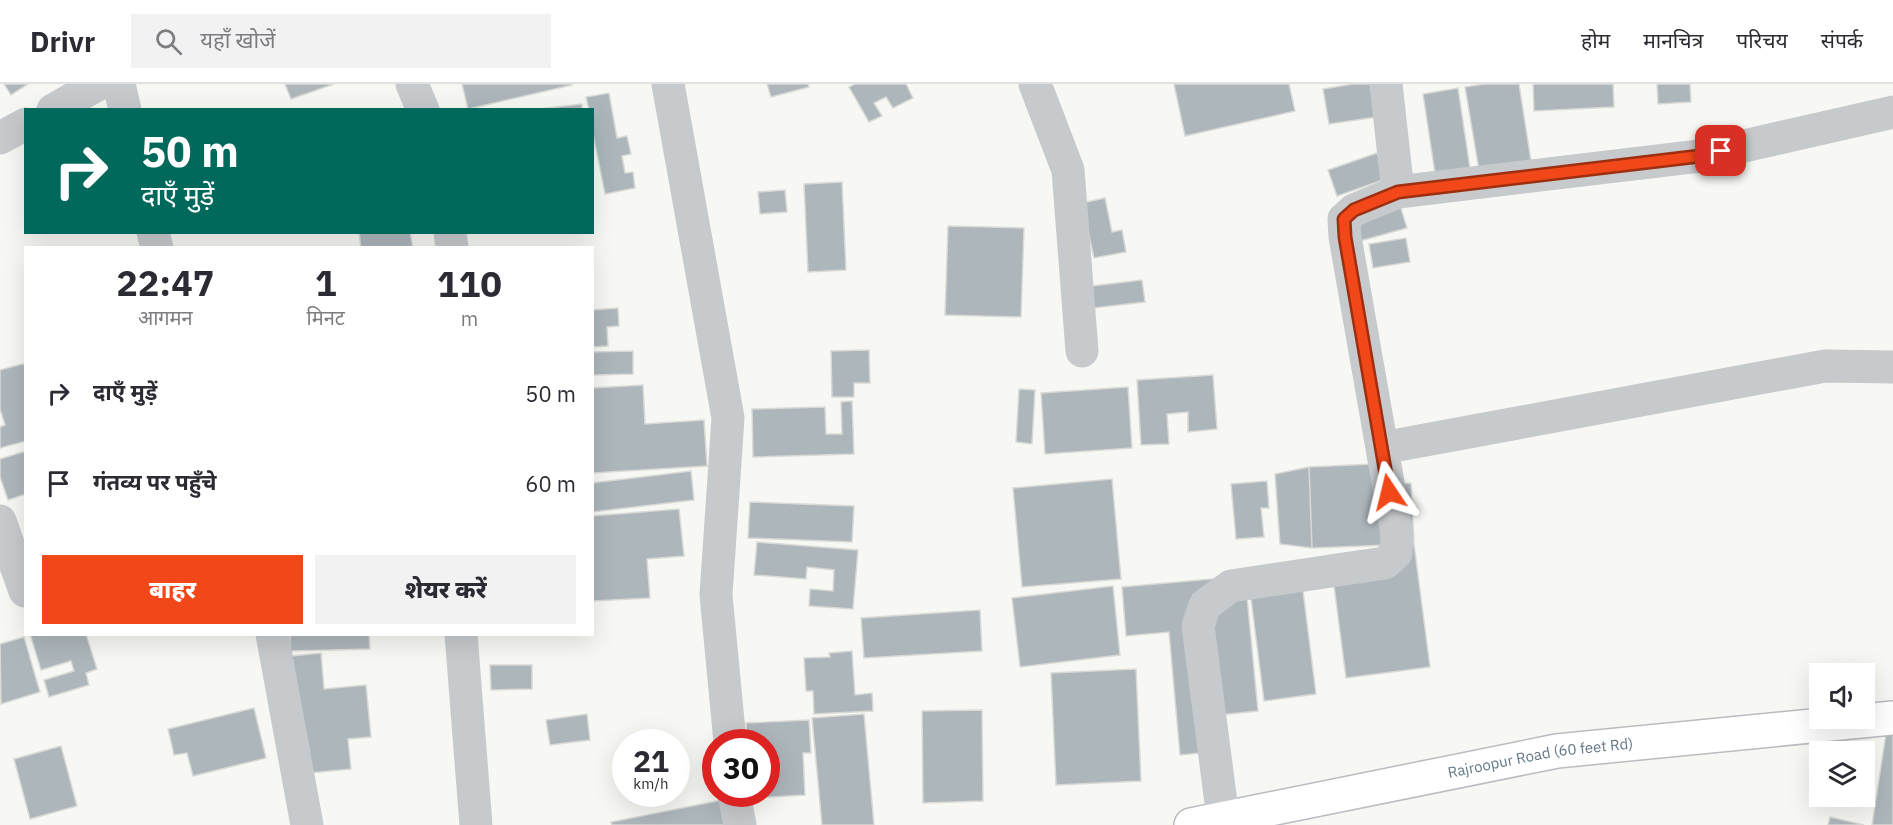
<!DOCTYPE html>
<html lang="hi">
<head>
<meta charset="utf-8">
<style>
	:root { --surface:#fff; --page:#f2f2f3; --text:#2b2b33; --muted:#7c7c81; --line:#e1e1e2; --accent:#f24819 }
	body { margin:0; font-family:"IBM Plex Sans","Noto Sans Devanagari",sans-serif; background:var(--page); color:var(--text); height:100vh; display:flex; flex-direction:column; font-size:22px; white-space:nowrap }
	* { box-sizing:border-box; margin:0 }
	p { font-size:20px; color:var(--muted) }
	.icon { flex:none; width:33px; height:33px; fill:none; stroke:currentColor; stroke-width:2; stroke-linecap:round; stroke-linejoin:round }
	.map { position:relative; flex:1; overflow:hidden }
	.drawer { position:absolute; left:24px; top:162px; width:570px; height:390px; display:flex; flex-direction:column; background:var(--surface); border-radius:0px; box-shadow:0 6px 24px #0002 }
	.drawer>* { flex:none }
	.hud { position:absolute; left:24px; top:24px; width:570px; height:126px; border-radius:0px; box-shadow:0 6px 24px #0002; background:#00695c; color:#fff; overflow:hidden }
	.controls { position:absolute; left:1809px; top:579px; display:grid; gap:12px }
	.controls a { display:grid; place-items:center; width:66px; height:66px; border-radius:0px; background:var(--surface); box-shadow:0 6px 24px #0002; font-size:30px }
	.speed { position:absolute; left:612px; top:645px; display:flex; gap:12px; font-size:30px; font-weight:700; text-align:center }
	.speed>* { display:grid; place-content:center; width:78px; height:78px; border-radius:50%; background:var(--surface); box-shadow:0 6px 24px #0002; line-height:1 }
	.speed small { font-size:15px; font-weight:400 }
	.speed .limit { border:9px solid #d22; background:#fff; color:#111 }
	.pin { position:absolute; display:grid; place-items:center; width:51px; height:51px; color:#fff; margin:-26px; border-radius:12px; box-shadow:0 3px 9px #0006 }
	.me { position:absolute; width:66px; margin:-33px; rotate:350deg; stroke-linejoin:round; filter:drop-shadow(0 0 4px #0008) }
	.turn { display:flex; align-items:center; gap:21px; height:126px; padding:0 18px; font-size:27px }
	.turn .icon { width:78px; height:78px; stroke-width:2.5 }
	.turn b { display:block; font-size:42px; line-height:51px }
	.eta { display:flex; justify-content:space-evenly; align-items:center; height:102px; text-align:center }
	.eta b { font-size:36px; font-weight:800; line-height:42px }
	.button { display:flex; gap:12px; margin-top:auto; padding:12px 18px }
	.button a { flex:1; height:69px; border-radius:0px; background:var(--accent); color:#fff; font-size:24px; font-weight:800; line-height:69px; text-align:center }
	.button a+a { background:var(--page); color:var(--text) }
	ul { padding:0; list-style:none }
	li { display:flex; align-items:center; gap:18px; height:90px; padding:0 18px }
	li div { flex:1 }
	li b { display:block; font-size:22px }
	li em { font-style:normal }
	header { display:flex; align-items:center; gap:36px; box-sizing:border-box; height:84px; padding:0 30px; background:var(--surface); border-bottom:2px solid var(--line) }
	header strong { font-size:28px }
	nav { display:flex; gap:33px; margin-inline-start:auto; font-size:21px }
	.search { width:420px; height:54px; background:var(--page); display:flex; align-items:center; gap:15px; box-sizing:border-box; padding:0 21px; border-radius:0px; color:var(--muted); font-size:22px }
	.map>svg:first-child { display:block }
</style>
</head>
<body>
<header>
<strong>Drivr</strong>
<div class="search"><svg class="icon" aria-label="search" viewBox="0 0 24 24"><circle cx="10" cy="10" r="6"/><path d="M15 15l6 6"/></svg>यहाँ खोजें</div>
<nav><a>होम</a><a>मानचित्र</a><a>परिचय</a><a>संपर्क</a></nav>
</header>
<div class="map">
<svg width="1893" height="741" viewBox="0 0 1893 741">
	<rect width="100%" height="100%" fill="#f7f7f3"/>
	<path fill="#adb6bb" stroke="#d9d9d6" stroke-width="1.5" d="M 4,0 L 28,0 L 11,11 Z
		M 285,0 L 334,0 L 291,15 Z
		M 462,0 L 571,0 L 572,1 L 468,25 Z
		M 767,0 L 808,0 L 809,3 L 771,13 Z
		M 855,0 L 906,0 L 913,14 L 893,24 L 886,13 L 874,19 L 882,32 L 869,38 L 849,3 Z
		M 1174,0 L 1289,0 L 1295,27 L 1185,52 Z
		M 1353,0 L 1372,0 L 1377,33 L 1329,40 L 1323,5 Z
		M 1484,0 L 1519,0 L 1531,77 L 1479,86 L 1465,3 Z
		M 1533,0 L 1613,0 L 1614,23 L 1534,27 Z
		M 1657,0 L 1690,0 L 1691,18 L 1658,20 Z
		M 1458,4 L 1471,91 L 1436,96 L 1423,10 Z
		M 609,9 L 617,54 L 627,52 L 631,70 L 622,72 L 625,89 L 633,88 L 635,104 L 605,110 L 592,45 L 592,26 L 589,26 L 586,13 Z
		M 582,20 L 582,26 L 531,26 Z
		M 1377,69 L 1386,95 L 1337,112 L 1328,86 Z
		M 842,98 L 846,186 L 808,188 L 804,100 Z
		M 785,106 L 787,128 L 760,130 L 758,108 Z
		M 1105,114 L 1112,148 L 1122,146 L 1126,168 L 1094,174 L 1082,119 Z
		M 1399,118 L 1407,144 L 1349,160 L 1342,134 Z
		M 948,142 L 1024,144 L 1021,233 L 945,231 Z
		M 359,148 L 410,148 L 413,164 L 361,164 Z
		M 1406,154 L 1410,178 L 1373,184 L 1369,160 Z
		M 1142,196 L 1145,218 L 1085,225 L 1083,203 Z
		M 618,224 L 619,242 L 607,243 L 608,262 L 592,263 L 592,226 Z
		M 869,266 L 870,299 L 854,299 L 854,313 L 832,313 L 831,267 Z
		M 633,267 L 633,290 L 592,291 L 592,268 Z
		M 26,279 L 26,357 L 0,364 L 0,343 L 5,341 L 0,325 L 0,286 Z
		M 1213,291 L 1217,345 L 1188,348 L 1188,328 L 1167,330 L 1169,360 L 1141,361 L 1137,296 Z
		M 643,301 L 645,340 L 704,336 L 707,382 L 592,389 L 592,304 Z
		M 1128,303 L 1132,364 L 1045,370 L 1041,309 Z
		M 1019,305 L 1035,306 L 1032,360 L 1016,358 Z
		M 852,317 L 854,370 L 753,373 L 752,325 L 825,323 L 826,350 L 842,350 L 841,318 Z
		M 26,367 L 26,410 L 8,416 L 0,393 L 0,375 Z
		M 1395,379 L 1396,400 L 1411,399 L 1414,460 L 1312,464 L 1309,383 Z
		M 1309,383 L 1312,464 L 1280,460 L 1275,390 Z
		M 691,387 L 694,416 L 592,428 L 592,399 Z
		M 1112,395 L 1121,495 L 1022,503 L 1013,404 Z
		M 1267,397 L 1269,424 L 1261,424 L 1264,453 L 1236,455 L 1231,400 Z
		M 750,418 L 854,422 L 852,458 L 748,454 Z
		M 679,425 L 684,472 L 647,475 L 650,514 L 592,517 L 592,432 Z
		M 757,458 L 858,466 L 853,525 L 809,522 L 810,505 L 833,507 L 834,486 L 807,483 L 806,495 L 754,491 Z
		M 1414,460 L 1430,583 L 1346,594 L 1330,471 Z
		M 1245,492 L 1258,627 L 1219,631 L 1222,667 L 1180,671 L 1169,548 L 1126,552 L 1122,503 Z
		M 1302,499 L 1316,610 L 1264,617 L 1250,507 Z
		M 1113,502 L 1120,571 L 1020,583 L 1012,514 Z
		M 980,526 L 982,567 L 864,574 L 861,534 Z
		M 30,550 L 86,550 L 97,585 L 86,589 L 89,601 L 49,613 L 44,596 L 74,587 L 71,577 L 41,586 Z
		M 290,550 L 369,550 L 370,565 L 290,567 Z
		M 24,553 L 40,608 L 1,620 L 0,560 Z
		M 852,567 L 855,611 L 872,609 L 873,627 L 814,630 L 813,607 L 806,607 L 804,574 L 830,573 L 829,569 Z
		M 321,569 L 324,605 L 366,601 L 371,653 L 348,655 L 351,685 L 299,690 L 292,572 Z
		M 490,581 L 532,581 L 532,605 L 491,606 Z
		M 1136,585 L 1141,697 L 1056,701 L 1051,589 Z
		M 254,624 L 266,674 L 193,692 L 187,669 L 174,671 L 168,645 Z
		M 982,626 L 983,717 L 923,719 L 922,627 Z
		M 587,630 L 590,656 L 550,661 L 546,636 Z
		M 864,630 L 874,741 L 822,741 L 812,634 Z
		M 809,636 L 811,669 L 803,669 L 805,711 L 753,714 L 753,710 L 766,710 L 766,658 L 747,658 L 746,639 Z
		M 1886,650 L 1893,651 L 1893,741 L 1872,741 Z
		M 61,662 L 77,722 L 30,735 L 14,675 Z
		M 722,716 L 726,741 L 612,741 L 611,738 Z
		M 1830,733 L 1864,741 L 1828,741 Z"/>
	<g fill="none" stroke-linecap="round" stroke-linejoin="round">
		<defs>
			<g id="major">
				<path id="s1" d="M 1191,741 L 1557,667 L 1893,634"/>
			</g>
		</defs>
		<use href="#major" stroke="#b9bdc1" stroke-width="36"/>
		<path stroke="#c6cacd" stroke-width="33" d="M 119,0 L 125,26
			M 412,0 L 423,26
			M 668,0 L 728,334 L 716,511 L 730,658
			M 1035,0 L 1068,86 L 1082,267
			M 1386,0 L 1398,108 L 1700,72 L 1893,28
			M 53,26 L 99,0
			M 0,54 L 26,40
			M 1398,108 L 1354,126 L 1344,135 L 1345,153 L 1382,364 L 1825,282 L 1893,283
			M 153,148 L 157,164
			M 450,148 L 452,164
			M 0,437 L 25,507
			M 272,550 L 307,741
			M 461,550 L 476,741
			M 734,710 L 740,741
			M 1223,734 L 1198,542 L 1205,521 L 1231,502 L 1385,479 L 1396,469 L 1397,451 L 1382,364"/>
		<use href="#major" stroke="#fff" stroke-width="33"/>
	</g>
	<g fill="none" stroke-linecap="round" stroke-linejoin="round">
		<defs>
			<path id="route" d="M 1389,408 L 1345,153 L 1344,135 L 1354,126 L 1398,108 L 1700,72 L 1721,67"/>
		</defs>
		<use href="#route" stroke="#9d2f10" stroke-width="15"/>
		<use href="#route" stroke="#f24819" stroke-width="10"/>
	</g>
	<g text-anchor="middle" stroke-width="6" stroke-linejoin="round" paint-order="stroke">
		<g font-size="15" fill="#637887" stroke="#fff">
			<text dy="5" stroke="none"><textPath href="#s1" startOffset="356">Rajroopur Road (60 feet Rd)</textPath></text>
		</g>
	</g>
</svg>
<div class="controls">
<a><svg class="icon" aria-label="sound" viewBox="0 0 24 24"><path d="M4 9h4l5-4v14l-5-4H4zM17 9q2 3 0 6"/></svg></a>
<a><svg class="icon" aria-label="layers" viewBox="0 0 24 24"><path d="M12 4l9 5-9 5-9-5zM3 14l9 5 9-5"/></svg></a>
</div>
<div class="speed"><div>21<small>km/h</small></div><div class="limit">30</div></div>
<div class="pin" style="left:1721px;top:67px;background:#d93025"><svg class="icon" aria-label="arrive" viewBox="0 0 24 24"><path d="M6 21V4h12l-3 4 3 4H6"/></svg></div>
<svg class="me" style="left:1389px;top:408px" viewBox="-20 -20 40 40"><path d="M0-17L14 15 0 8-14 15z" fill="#f24819" stroke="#fff" stroke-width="4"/></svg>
<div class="hud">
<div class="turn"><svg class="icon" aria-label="right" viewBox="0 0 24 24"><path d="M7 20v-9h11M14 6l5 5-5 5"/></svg><div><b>50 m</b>दाएँ मुड़ें</div></div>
</div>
<section class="drawer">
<div class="eta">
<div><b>22:47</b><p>आगमन</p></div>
<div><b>1</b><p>मिनट</p></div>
<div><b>110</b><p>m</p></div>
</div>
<ul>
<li><svg class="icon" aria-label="right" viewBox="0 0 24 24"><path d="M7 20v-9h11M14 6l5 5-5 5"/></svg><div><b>दाएँ मुड़ें</b></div><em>50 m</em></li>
<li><svg class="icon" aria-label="arrive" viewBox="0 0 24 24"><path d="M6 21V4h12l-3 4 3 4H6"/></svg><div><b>गंतव्य पर पहुँचे</b></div><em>60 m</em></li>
</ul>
<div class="button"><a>बाहर</a><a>शेयर करें</a></div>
</section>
</div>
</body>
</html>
